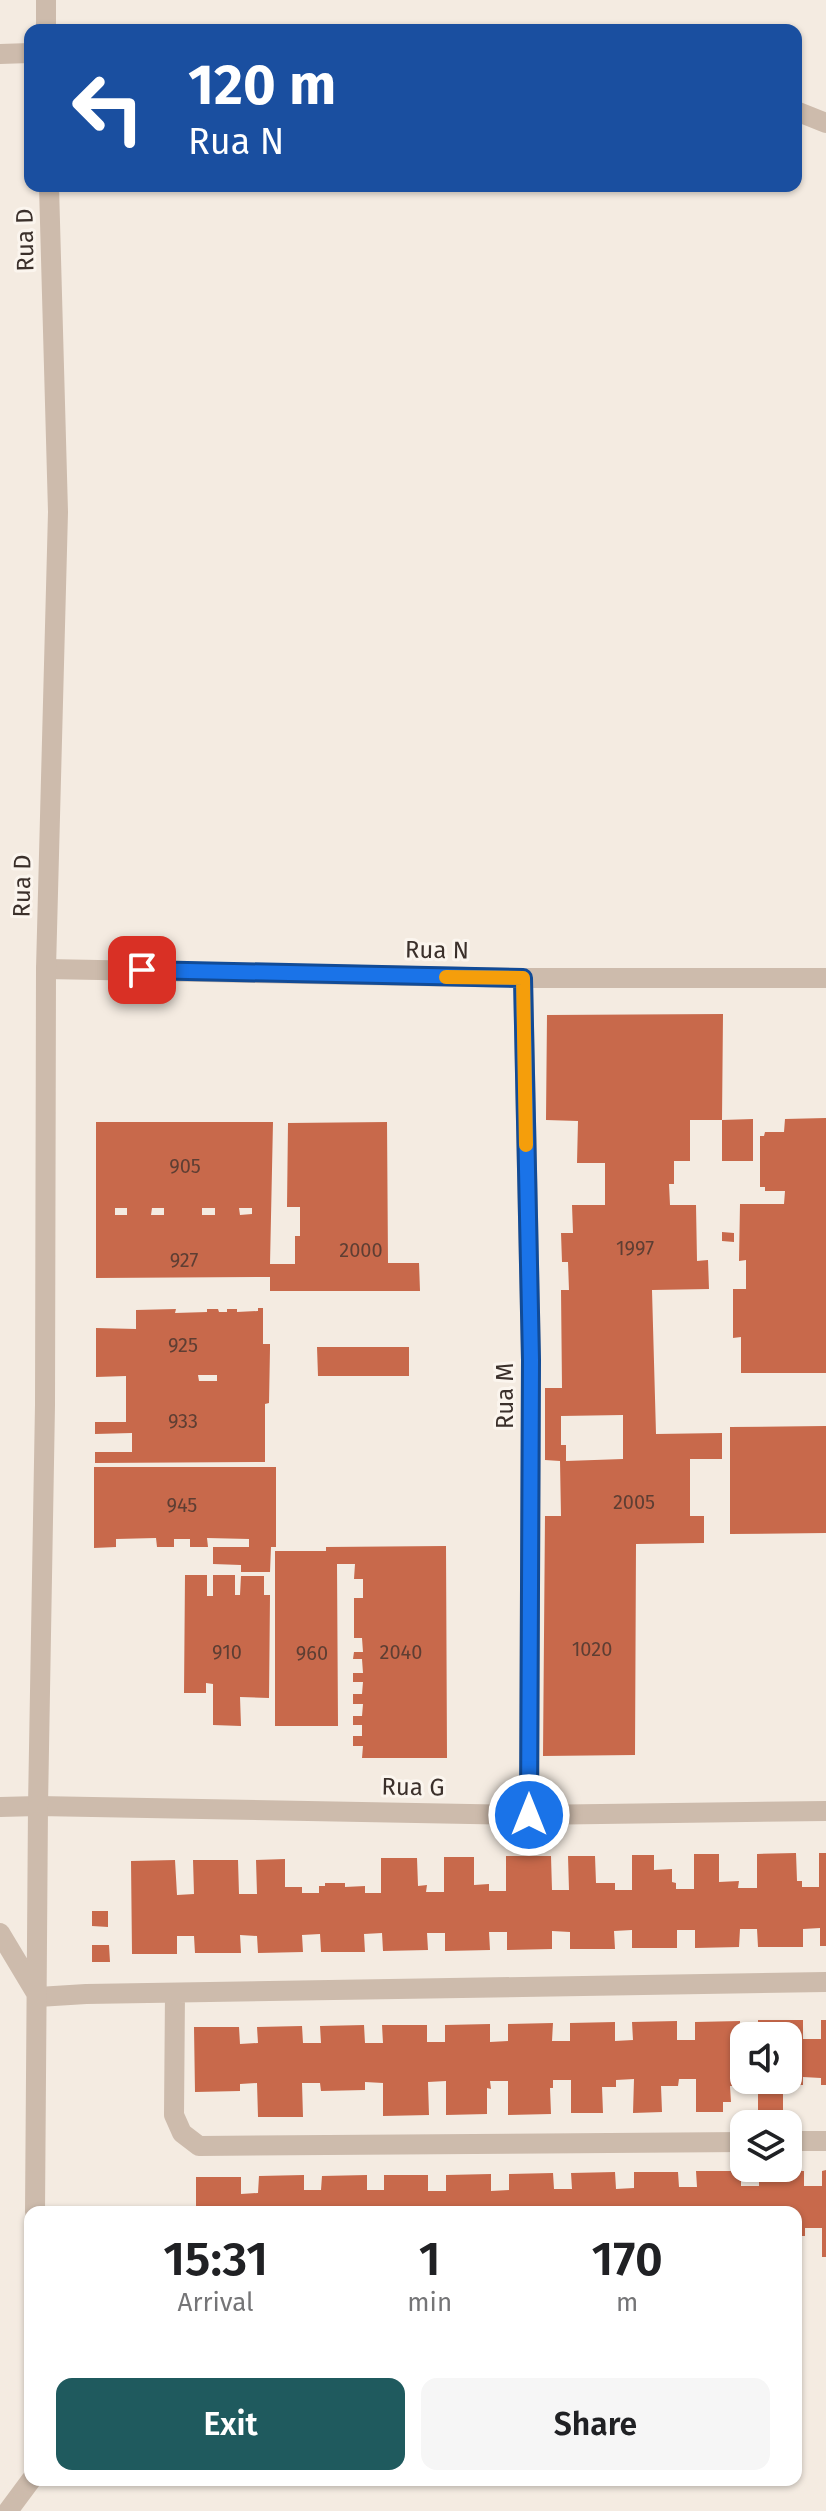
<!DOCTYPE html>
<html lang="en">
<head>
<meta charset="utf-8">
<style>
	:root { --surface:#fff; --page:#f6f6f6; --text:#202124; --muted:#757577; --accent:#1f5a5e }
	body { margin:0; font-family:"Fira Sans",sans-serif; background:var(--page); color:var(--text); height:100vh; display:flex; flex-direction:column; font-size:30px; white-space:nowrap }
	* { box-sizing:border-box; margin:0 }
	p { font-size:26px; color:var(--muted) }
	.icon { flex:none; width:44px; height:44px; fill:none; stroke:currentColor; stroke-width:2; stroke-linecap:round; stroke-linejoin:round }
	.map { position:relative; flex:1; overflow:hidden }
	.side { position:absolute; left:24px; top:2206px; width:778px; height:280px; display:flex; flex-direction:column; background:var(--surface); border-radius:16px; box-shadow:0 2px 6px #0004 }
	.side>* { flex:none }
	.banner { position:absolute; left:24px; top:24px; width:778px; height:168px; border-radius:16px; box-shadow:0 2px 6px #0004; background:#1a4fa0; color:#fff; overflow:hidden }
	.buttons { position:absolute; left:730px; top:2022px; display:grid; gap:16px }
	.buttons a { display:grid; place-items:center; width:72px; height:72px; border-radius:16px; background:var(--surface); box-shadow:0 2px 6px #0004; font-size:40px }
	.pin { position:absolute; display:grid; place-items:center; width:68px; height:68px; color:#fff; margin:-34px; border-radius:16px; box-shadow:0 4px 12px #0006 }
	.me { position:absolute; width:88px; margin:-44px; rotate:0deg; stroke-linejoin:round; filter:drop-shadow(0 0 6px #0008) }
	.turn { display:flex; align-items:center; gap:28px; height:168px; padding:0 32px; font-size:36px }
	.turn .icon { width:104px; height:104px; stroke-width:2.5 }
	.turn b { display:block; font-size:56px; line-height:68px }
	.eta { display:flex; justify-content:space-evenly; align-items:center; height:136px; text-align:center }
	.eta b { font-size:48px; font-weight:600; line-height:56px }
	.primary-button { display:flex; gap:16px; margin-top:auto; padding:16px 32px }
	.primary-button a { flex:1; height:92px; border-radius:16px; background:var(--accent); color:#fff; font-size:32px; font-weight:600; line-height:92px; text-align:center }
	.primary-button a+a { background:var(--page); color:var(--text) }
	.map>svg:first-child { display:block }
</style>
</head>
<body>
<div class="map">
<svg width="826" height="2511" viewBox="0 0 826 2511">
	<rect width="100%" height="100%" fill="#f4ebe1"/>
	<path fill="#c8694b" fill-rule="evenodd" d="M 723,1014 L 722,1120 L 753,1119 L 753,1161 L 722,1161 L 722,1120 L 690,1120 L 690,1161 L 674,1161 L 674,1184 L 669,1184 L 670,1205 L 696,1205 L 697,1261 L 708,1260 L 709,1289 L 652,1290 L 656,1434 L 722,1433 L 722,1459 L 690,1459 L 690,1516 L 704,1516 L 704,1543 L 636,1544 L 635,1755 L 543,1756 L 545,1516 L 561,1516 L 560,1461 L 545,1460 L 545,1388 L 562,1388 L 561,1290 L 569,1290 L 568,1262 L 562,1262 L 561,1233 L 573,1233 L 572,1205 L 605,1205 L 605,1163 L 577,1163 L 578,1121 L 546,1120 L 547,1015 ZM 623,1415 L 623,1459 L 566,1461 L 566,1445 L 561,1445 L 561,1416 Z
		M 826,1118 L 826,1373 L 741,1373 L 741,1337 L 733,1338 L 733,1289 L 746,1289 L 746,1260 L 739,1261 L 740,1204 L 784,1204 L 785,1191 L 765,1191 L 765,1187 L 760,1187 L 760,1136 L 764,1136 L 765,1132 L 784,1132 L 785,1119 Z
		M 96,1122 L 273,1122 L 270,1264 L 295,1264 L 295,1236 L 300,1236 L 300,1207 L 287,1207 L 288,1123 L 387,1122 L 388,1263 L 419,1263 L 420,1291 L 270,1291 L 270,1277 L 96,1278 ZM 115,1208 L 127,1208 L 127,1215 L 115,1215 ZM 152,1208 L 164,1208 L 164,1215 L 151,1215 ZM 202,1208 L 215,1208 L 215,1215 L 202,1215 ZM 239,1208 L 252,1208 L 252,1214 L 240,1215 Z
		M 722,1232 L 734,1233 L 734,1242 L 722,1241 Z
		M 258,1308 L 263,1308 L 263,1344 L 270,1344 L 270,1348 L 269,1403 L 265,1404 L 265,1462 L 95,1463 L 95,1452 L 132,1452 L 132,1433 L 95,1434 L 95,1422 L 126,1422 L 126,1376 L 96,1377 L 96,1328 L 136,1329 L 136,1310 L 176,1309 L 175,1313 L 207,1312 L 207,1309 L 218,1309 L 219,1312 L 227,1312 L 227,1309 L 237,1309 L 237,1312 L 258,1311 ZM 198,1375 L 217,1375 L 217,1381 L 199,1381 Z
		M 317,1347 L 409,1347 L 409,1376 L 318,1376 Z
		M 826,1426 L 826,1533 L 730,1534 L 730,1427 Z
		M 94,1467 L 276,1467 L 276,1547 L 271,1547 L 270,1572 L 241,1572 L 241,1565 L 213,1564 L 213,1547 L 249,1547 L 249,1539 L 207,1538 L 208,1547 L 190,1547 L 190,1539 L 174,1539 L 174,1547 L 157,1547 L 156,1538 L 116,1539 L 116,1547 L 94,1548 Z
		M 446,1546 L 447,1758 L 362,1758 L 363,1746 L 353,1746 L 353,1736 L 362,1736 L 362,1725 L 353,1725 L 353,1716 L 362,1716 L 363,1704 L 353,1704 L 353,1694 L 362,1694 L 363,1682 L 353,1682 L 353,1673 L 363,1673 L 362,1659 L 353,1659 L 354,1652 L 363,1652 L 362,1638 L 354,1638 L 354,1598 L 363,1598 L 363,1579 L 354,1579 L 355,1564 L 337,1564 L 338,1726 L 275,1726 L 275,1551 L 326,1551 L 326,1547 Z
		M 185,1575 L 207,1575 L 207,1596 L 213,1596 L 213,1575 L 235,1575 L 235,1595 L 240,1595 L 241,1576 L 264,1576 L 264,1595 L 270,1595 L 269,1698 L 240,1697 L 241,1726 L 213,1725 L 213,1684 L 206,1683 L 206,1693 L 184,1693 Z
		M 796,1853 L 797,1881 L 802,1881 L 802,1887 L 819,1887 L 819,1853 L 826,1853 L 826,1946 L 820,1946 L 820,1928 L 803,1929 L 803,1947 L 758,1947 L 757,1929 L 740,1929 L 739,1947 L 695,1948 L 695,1930 L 677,1930 L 677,1948 L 632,1948 L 632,1930 L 614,1931 L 615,1949 L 570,1949 L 570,1932 L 552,1931 L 552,1949 L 507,1950 L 507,1932 L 489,1932 L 490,1950 L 445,1951 L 445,1933 L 427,1933 L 428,1950 L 383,1951 L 382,1933 L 364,1934 L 365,1952 L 321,1952 L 320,1934 L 302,1935 L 303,1952 L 258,1953 L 257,1936 L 240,1935 L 241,1953 L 195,1953 L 194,1936 L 177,1936 L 177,1954 L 132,1954 L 131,1861 L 175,1860 L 177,1895 L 194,1894 L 193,1860 L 238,1860 L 239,1894 L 257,1894 L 256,1860 L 285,1859 L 285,1887 L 302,1887 L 302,1893 L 319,1893 L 319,1886 L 325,1886 L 325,1883 L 345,1883 L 345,1887 L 365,1886 L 365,1893 L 381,1893 L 381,1858 L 417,1858 L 418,1886 L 427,1885 L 426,1892 L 444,1892 L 444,1857 L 474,1857 L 474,1885 L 489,1884 L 489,1891 L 506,1891 L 506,1856 L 551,1856 L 552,1890 L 569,1890 L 568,1856 L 595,1856 L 596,1883 L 615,1883 L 615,1890 L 632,1890 L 632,1855 L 654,1855 L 654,1870 L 672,1869 L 672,1882 L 676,1883 L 676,1889 L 694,1889 L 694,1854 L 719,1854 L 719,1882 L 739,1881 L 738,1888 L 757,1888 L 757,1854 Z
		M 92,1911 L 108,1911 L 108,1927 L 92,1926 Z
		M 92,1945 L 109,1945 L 110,1962 L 92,1962 Z
		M 758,2020 L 803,2020 L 803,2039 L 821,2039 L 821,2020 L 826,2020 L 826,2085 L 821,2085 L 821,2078 L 803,2077 L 803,2085 L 783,2085 L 783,2111 L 758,2112 L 758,2080 L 788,2080 L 788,2036 L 758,2036 Z
		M 677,2021 L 677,2040 L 695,2040 L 695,2022 L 740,2021 L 740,2040 L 744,2040 L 744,2078 L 741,2078 L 741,2086 L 730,2086 L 731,2102 L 723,2102 L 723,2112 L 696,2112 L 696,2079 L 679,2079 L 678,2086 L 661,2086 L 662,2112 L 633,2113 L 634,2079 L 616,2080 L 616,2087 L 602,2087 L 603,2113 L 571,2113 L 571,2080 L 553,2080 L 553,2088 L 550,2088 L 551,2114 L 508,2115 L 508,2081 L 490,2081 L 491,2089 L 487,2088 L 487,2114 L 446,2115 L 446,2081 L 428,2082 L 429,2115 L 383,2116 L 383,2083 L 365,2082 L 365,2090 L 321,2091 L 320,2083 L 302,2083 L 303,2117 L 258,2117 L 257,2083 L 240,2084 L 240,2091 L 195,2092 L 194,2027 L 239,2027 L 240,2044 L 258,2043 L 257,2027 L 302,2026 L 303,2043 L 321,2043 L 320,2026 L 364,2025 L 365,2043 L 383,2043 L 382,2025 L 427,2025 L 427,2042 L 445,2042 L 445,2025 L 490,2024 L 490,2042 L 508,2041 L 508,2024 L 553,2023 L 552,2041 L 570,2041 L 570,2023 L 615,2022 L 615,2041 L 633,2040 L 632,2022 Z
		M 826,2170 L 826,2257 L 822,2257 L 822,2228 L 805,2228 L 805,2236 L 796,2236 L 796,2212 L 196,2212 L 196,2177 L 241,2177 L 241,2194 L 258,2193 L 259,2176 L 304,2175 L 304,2190 L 321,2190 L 322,2176 L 367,2175 L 367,2190 L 384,2190 L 384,2175 L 428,2175 L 428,2191 L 446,2191 L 446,2175 L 491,2174 L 491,2191 L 509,2190 L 509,2174 L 553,2173 L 554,2189 L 572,2189 L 571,2173 L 615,2172 L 616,2189 L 634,2188 L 634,2172 L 678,2172 L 679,2187 L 697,2187 L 696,2171 L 741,2171 L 741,2186 L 759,2186 L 759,2171 L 804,2171 L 804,2186 L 822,2186 L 822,2171 Z"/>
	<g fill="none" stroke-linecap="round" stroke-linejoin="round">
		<path stroke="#cdbbac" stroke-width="20" d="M 46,30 L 46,0
			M 796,111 L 826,123
			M 46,969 L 523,978 L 826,978
			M 523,978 L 531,1360 L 529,1815
			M 0,1807 L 38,1806 L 529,1815 L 826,1811
			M 175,1993 L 174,2115 L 182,2133 L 199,2146 L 744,2142
			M 38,1997 L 86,1994 L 826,1982
			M 788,2141 L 826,2141"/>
		<path stroke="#cdbbac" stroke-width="20" d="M 0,54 L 30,53
			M 0,1933 L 36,1993
			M 35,2212 L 38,1806 L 45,1405 L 46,969 L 58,512 L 49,186
			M 8,2511 L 31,2480"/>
	</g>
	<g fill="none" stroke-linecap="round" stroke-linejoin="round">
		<defs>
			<path id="route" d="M 142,970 L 523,978 L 531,1360 L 529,1815"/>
		</defs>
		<use href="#route" stroke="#114b97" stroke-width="20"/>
		<use href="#route" stroke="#1a73e8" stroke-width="14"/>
		<path stroke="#f59e0b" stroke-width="14" d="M 446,977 L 523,978 L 526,1145"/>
	</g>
	<g text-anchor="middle" stroke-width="6" stroke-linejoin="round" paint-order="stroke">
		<g font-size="20" fill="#5e3e33">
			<text x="185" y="1173">905</text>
			<text x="635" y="1255">1997</text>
			<text x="361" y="1257">2000</text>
			<text x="184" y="1267">927</text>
			<text x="183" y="1352">925</text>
			<text x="183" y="1428">933</text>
			<text x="634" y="1509">2005</text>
			<text x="182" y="1512">945</text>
			<text x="592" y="1656">1020</text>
			<text x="227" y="1659">910</text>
			<text x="401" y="1659">2040</text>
			<text x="312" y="1660">960</text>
		</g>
		<g font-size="24" fill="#3b302b" stroke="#fbf5ee">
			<text transform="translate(25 240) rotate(-91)" y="8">Rua D</text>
			<text transform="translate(22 886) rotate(-89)" y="8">Rua D</text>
			<text transform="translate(437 950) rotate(1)" y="8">Rua N</text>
			<text transform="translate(505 1396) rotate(-90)" y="8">Rua M</text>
			<text transform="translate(413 1787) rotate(1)" y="8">Rua G</text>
		</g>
	</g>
</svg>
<div class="buttons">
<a><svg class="icon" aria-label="sound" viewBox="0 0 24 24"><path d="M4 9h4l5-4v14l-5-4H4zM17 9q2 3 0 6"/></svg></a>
<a><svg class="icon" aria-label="layers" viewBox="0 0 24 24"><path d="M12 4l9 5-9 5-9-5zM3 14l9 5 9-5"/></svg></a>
</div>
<div class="pin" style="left:142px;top:970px;background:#d93025"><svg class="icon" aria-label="arrive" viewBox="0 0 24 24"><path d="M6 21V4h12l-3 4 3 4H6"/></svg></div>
<svg class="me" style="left:529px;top:1815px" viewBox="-20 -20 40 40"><circle r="17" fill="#1a73e8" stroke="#fff" stroke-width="3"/><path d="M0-11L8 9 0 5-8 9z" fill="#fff"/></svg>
<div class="banner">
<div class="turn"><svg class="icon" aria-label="left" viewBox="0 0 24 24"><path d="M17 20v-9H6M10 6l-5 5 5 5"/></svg><div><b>120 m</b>Rua N</div></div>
</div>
<section class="side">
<div class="eta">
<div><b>15:31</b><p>Arrival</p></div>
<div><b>1</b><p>min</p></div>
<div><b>170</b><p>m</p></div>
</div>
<div class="primary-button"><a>Exit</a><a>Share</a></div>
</section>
</div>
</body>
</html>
